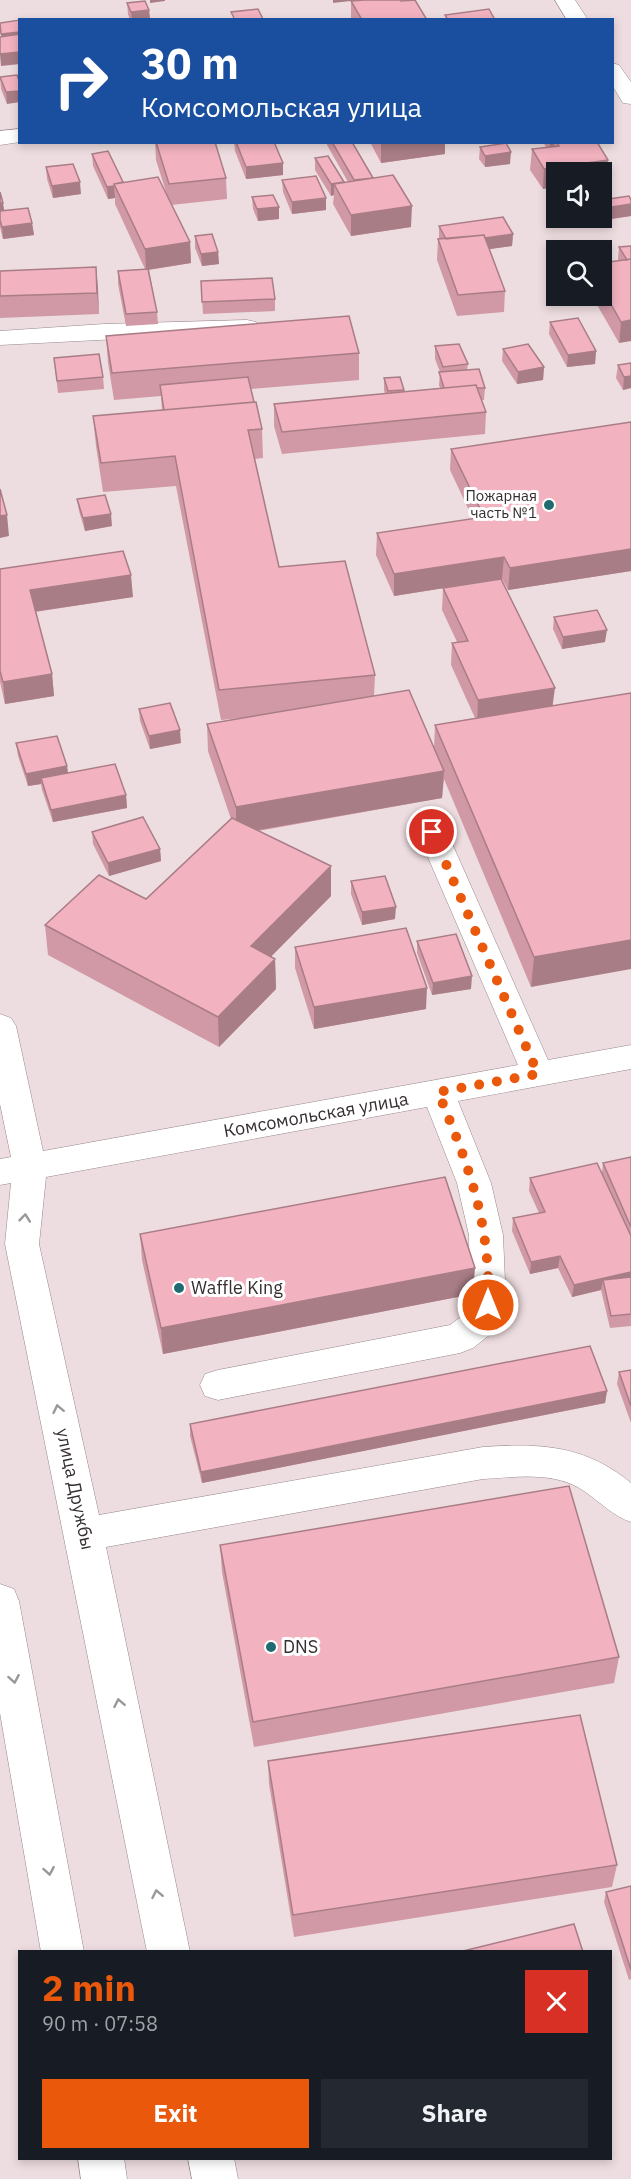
<!DOCTYPE html>
<html lang="en">
<head>
<meta charset="utf-8">
<style>
	:root { --surface:#171b24; --page:#242831; --text:#f1f3f6; --muted:#9ea1a6; --accent:#ea580c }
	body { margin:0; font-family:"IBM Plex Sans",sans-serif; background:var(--page); color:var(--text); height:100vh; display:flex; flex-direction:column; font-size:22px; white-space:nowrap }
	* { box-sizing:border-box; margin:0 }
	p { font-size:20px; color:var(--muted) }
	.icon { flex:none; width:33px; height:33px; fill:none; stroke:currentColor; stroke-width:2; stroke-linecap:round; stroke-linejoin:round }
	.map { position:relative; flex:1; overflow:hidden }
	.side { position:absolute; left:18px; top:1950px; width:594px; height:210px; display:flex; flex-direction:column; background:var(--surface); border-radius:0px; box-shadow:0 3px 9px #0003 }
	.side>* { flex:none }
	.hud { position:absolute; left:18px; top:18px; width:596px; height:126px; border-radius:0px; box-shadow:0 3px 9px #0003; background:#1a4fa0; color:#fff; overflow:hidden }
	.tools { position:absolute; left:546px; top:162px; display:grid; gap:12px }
	.tools a { display:grid; place-items:center; width:66px; height:66px; border-radius:0px; background:var(--surface); box-shadow:0 3px 9px #0003; font-size:30px }
	.pin { position:absolute; display:grid; place-items:center; width:51px; height:51px; color:#fff; margin:-26px; border:3px solid #fff; border-radius:50%; box-shadow:0 2px 6px #0007 }
	.me { position:absolute; width:66px; margin:-33px; rotate:0deg; stroke-linejoin:round; filter:drop-shadow(0 0 4px #0008) }
	.turn { display:flex; align-items:center; gap:21px; height:126px; padding:0 24px; font-size:27px }
	.turn .icon { width:78px; height:78px; stroke-width:2.5 }
	.turn b { display:block; font-size:42px; line-height:51px }
	.round { display:grid; place-items:center; flex:none; width:63px; height:63px; border-radius:0px; background:var(--page) }
	.headline { display:flex; align-items:center; justify-content:space-between; height:102px; padding:0 24px }
	h1 { font-size:36px; font-weight:700; line-height:45px; color:var(--accent) }
	.button { display:flex; gap:12px; margin-top:auto; padding:12px 24px }
	.button a { flex:1; height:69px; border-radius:0px; background:var(--accent); color:#fff; font-size:24px; font-weight:700; line-height:69px; text-align:center }
	.button a+a { background:var(--page); color:var(--text) }
	.map>svg:first-child { display:block }
</style>
</head>
<body>
<div class="map">
<svg width="631" height="2179" viewBox="0 0 631 2179">
	<rect width="100%" height="100%" fill="#eedde0"/>
	<g fill="none" stroke-linecap="round" stroke-linejoin="round">
		<defs>
			<path id="minor" d="M 555,0 L 575,0 L 588,20 L 567,20 Z
				M 612,63 L 619,65 L 631,82 L 631,104 L 623,103 L 612,85 Z
				M 20,129 L 20,142 L 0,145 L 0,131 Z
				M 247,320 L 256,322 L 259,327 L 256,332 L 0,345 L 0,331 L 104,324 Z
				M 432,822 L 443,825 L 447,832 L 548,1060 L 631,1045 L 631,1069 L 458,1101 L 491,1183 L 503,1235 L 506,1305 L 492,1333 L 473,1348 L 460,1353 L 218,1400 L 205,1396 L 200,1385 L 205,1374 L 218,1370 L 450,1325 L 466,1313 L 470,1305 L 469,1235 L 457,1183 L 427,1107 L 46,1177 L 39,1244 L 99,1515 L 483,1447 C 540,1443 585,1445 631,1483 L 631,1522 C 613,1516 600,1502 584,1491 C 555,1471 517,1477 483,1479 L 106,1547 L 190,1952 L 147,1952 L 5,1244 L 11,1183 L 0,1185 L 0,1159 L 11,1157 L 0,1104 L 0,1014 L 11,1018 L 16,1026 L 43,1151 L 518,1065 L 417,832 L 421,825 Z
				M 0,1584 L 14,1589 L 19,1601 L 84,1952 L 41,1952 L 0,1713 Z
				M 78,2158 L 124,2158 L 127,2179 L 81,2179 Z
				M 188,2158 L 234,2158 L 238,2179 L 192,2179 Z"/>
		</defs>
		<use href="#minor" stroke="#97878a" stroke-width="1"/>
		<use href="#minor" fill="#fff" fill-rule="evenodd"/>
	</g>
	<path fill="#d099a5" d="M 359,0 L 401,0 L 427,20 L 351,20 L 351,1 Z
		M 127,3 L 149,10 L 150,20 L 130,20 L 128,14 Z
		M 17,75 L 7,104 L 1,89 L 0,77 Z
		M 155,142 L 215,142 L 226,178 L 227,199 L 171,205 L 190,242 L 191,263 L 149,270 L 157,312 L 158,324 L 126,326 L 118,284 L 118,271 L 145,269 L 115,204 L 115,198 L 108,199 L 93,166 L 92,154 L 123,182 L 167,195 L 156,160 Z
		M 234,142 L 274,142 L 283,163 L 283,175 L 246,179 L 235,151 Z
		M 327,142 L 352,142 L 373,178 L 411,227 L 351,236 L 333,204 L 334,195 L 331,196 L 315,170 L 315,158 L 344,182 L 348,182 L 327,145 Z
		M 370,142 L 445,142 L 445,154 L 381,163 Z
		M 543,142 L 597,142 L 606,180 L 602,181 L 602,172 L 543,189 L 530,170 L 532,149 L 546,147 Z
		M 480,147 L 510,164 L 485,167 L 479,159 Z
		M 46,167 L 81,194 L 53,198 L 47,179 Z
		M 282,180 L 326,210 L 292,214 L 283,192 Z
		M 0,192 L 4,211 L 32,223 L 34,235 L 3,239 L 0,227 Z
		M 252,197 L 279,207 L 279,219 L 258,221 L 253,209 Z
		M 602,200 L 631,200 L 631,216 L 604,220 L 602,215 Z
		M 439,226 L 513,234 L 512,246 L 489,249 L 505,291 L 504,312 L 457,316 L 437,260 L 438,239 L 439,239 Z
		M 195,236 L 218,252 L 219,264 L 202,266 L 195,248 Z
		M 631,246 L 619,343 L 592,296 L 602,296 L 602,263 L 619,261 L 618,259 L 619,247 Z
		M 96,267 L 99,314 L 0,318 L 0,271 Z
		M 201,281 L 275,299 L 275,311 L 203,314 Z
		M 550,322 L 596,351 L 595,364 L 567,367 L 549,334 Z
		M 106,336 L 359,353 L 359,380 L 251,389 L 262,429 L 263,458 L 255,459 L 279,567 L 375,675 L 374,696 L 434,748 L 435,725 L 475,718 L 451,665 L 452,643 L 457,642 L 442,610 L 443,588 L 394,596 L 376,555 L 377,533 L 473,519 L 450,470 L 451,449 L 631,422 L 631,571 L 508,590 L 502,579 L 501,579 L 553,706 L 631,693 L 531,987 L 444,779 L 442,798 L 258,831 L 331,896 L 271,956 L 275,959 L 276,989 L 219,1047 L 48,955 L 45,925 L 146,899 L 231,819 L 208,751 L 207,724 L 241,718 L 221,720 L 176,486 L 103,492 L 96,446 L 93,416 L 162,410 L 161,396 L 114,400 L 108,363 Z
		M 435,346 L 468,364 L 467,370 L 485,388 L 484,400 L 482,400 L 486,412 L 485,434 L 282,454 L 274,426 L 274,404 L 385,394 L 384,390 L 384,378 L 404,390 L 404,392 L 440,388 L 439,385 L 440,372 L 435,359 Z
		M 503,349 L 544,367 L 543,380 L 517,384 L 502,361 Z
		M 54,358 L 103,377 L 104,389 L 58,393 Z
		M 631,363 L 631,388 L 623,390 L 616,378 L 618,365 Z
		M 77,499 L 112,526 L 85,531 L 79,511 Z
		M 0,569 L 133,597 L 35,612 L 52,674 L 54,696 L 5,704 L 0,682 Z
		M 554,617 L 605,642 L 562,649 L 553,629 Z
		M 139,709 L 181,743 L 150,749 L 140,721 Z
		M 16,743 L 68,773 L 126,795 L 127,808 L 53,822 L 42,790 L 41,784 L 28,786 L 18,756 Z
		M 92,832 L 160,849 L 161,861 L 109,876 L 93,844 Z
		M 351,881 L 395,919 L 362,925 L 351,894 Z
		M 417,941 L 471,989 L 432,995 L 417,953 Z
		M 295,947 L 426,1009 L 314,1029 L 295,968 Z
		M 631,1157 L 631,1326 L 610,1328 L 601,1290 L 572,1297 L 558,1268 L 530,1274 L 512,1231 L 513,1218 L 539,1213 L 529,1191 L 530,1178 L 602,1172 L 603,1163 Z
		M 140,1234 L 473,1294 L 163,1354 L 142,1260 Z
		M 631,1370 L 631,1423 L 617,1384 L 619,1372 Z
		M 607,1391 L 605,1403 L 202,1483 L 190,1436 L 190,1424 Z
		M 220,1545 L 619,1657 L 614,1683 L 254,1747 L 222,1572 Z
		M 268,1761 L 617,1865 L 612,1887 L 294,1937 L 269,1784 Z
		M 631,1886 L 631,1979 L 629,1980 L 604,1902 L 606,1892 Z"/>
	<path fill="#a97d86" d="M 150,0 L 165,0 L 165,1 L 150,3 Z
		M 333,0 L 359,0 L 333,3 Z
		M 149,10 L 150,20 L 132,20 L 131,12 Z
		M 20,32 L 20,43 L 2,45 L 1,34 Z
		M 19,52 L 20,64 L 1,66 L 0,54 Z
		M 20,91 L 20,102 L 7,104 L 6,92 Z
		M 381,142 L 445,142 L 445,154 L 381,163 Z
		M 550,142 L 554,142 L 554,152 L 550,152 Z
		M 511,152 L 510,164 L 485,167 L 485,156 Z
		M 608,160 L 606,180 L 602,181 L 602,172 L 556,172 L 556,187 L 543,189 L 544,169 Z
		M 283,163 L 283,175 L 246,179 L 246,167 Z
		M 80,182 L 81,194 L 53,198 L 52,186 Z
		M 344,182 L 334,184 L 334,195 L 331,196 L 331,184 Z
		M 114,186 L 115,198 L 108,199 L 107,187 Z
		M 326,198 L 326,210 L 292,214 L 292,202 Z
		M 0,203 L 3,203 L 5,215 L 0,216 Z
		M 631,204 L 631,216 L 604,220 L 605,208 Z
		M 412,206 L 411,227 L 351,236 L 351,215 Z
		M 279,207 L 279,219 L 258,221 L 257,209 Z
		M 32,223 L 34,235 L 3,239 L 2,227 Z
		M 513,234 L 512,246 L 448,255 L 449,243 Z
		M 190,242 L 191,263 L 146,270 L 145,249 Z
		M 218,252 L 219,264 L 202,266 L 201,254 Z
		M 96,267 L 98,288 L 99,314 L 97,293 Z
		M 631,320 L 631,341 L 619,343 L 621,322 Z
		M 596,351 L 595,364 L 567,367 L 568,355 Z
		M 544,367 L 543,380 L 517,384 L 518,372 Z
		M 631,376 L 631,388 L 623,390 L 624,377 Z
		M 111,514 L 112,526 L 85,531 L 83,518 Z
		M 7,515 L 9,536 L 0,538 L 0,516 Z
		M 631,549 L 631,571 L 508,590 L 510,568 Z
		M 504,557 L 502,579 L 394,596 L 394,574 Z
		M 131,575 L 133,597 L 32,612 L 30,590 Z
		M 607,630 L 605,642 L 562,649 L 563,637 Z
		M 52,674 L 54,696 L 5,704 L 3,682 Z
		M 555,688 L 552,710 L 477,722 L 478,700 Z
		M 180,730 L 181,743 L 150,749 L 149,736 Z
		M 67,766 L 69,778 L 41,778 L 41,784 L 28,786 L 26,774 Z
		M 444,771 L 442,798 L 236,834 L 236,807 Z
		M 126,795 L 127,808 L 53,822 L 51,810 Z
		M 160,849 L 161,861 L 109,876 L 108,863 Z
		M 331,866 L 331,896 L 252,976 L 251,946 Z
		M 396,907 L 395,919 L 362,925 L 362,912 Z
		M 631,940 L 631,969 L 531,987 L 534,957 Z
		M 275,959 L 276,989 L 219,1047 L 218,1017 Z
		M 472,976 L 471,989 L 432,995 L 433,983 Z
		M 427,988 L 426,1009 L 314,1029 L 314,1007 Z
		M 560,1256 L 558,1268 L 530,1274 L 531,1262 Z
		M 475,1268 L 473,1294 L 163,1354 L 161,1328 Z
		M 631,1272 L 631,1284 L 603,1280 L 601,1290 L 572,1297 L 574,1285 Z
		M 607,1391 L 605,1403 L 202,1483 L 201,1472 Z"/>
	<path fill="#f2b2c0" stroke="#a97d86" stroke-width="1.5" d="M 364,0 L 401,0 L 401,1 L 415,0 L 427,20 L 362,20 L 351,1 Z
		M 145,1 L 149,10 L 131,12 L 127,3 Z
		M 258,9 L 263,19 L 235,20 L 231,12 Z
		M 489,9 L 495,20 L 448,20 L 445,15 Z
		M 20,20 L 20,32 L 1,34 L 0,23 Z
		M 20,34 L 20,52 L 0,54 L 0,37 Z
		M 17,75 L 20,83 L 20,91 L 6,92 L 0,77 Z
		M 156,142 L 215,142 L 226,178 L 169,184 Z
		M 236,142 L 274,142 L 283,163 L 246,167 Z
		M 332,142 L 352,142 L 373,178 L 354,180 Z
		M 557,142 L 597,142 L 608,160 L 544,169 L 532,149 L 559,146 Z
		M 506,143 L 511,152 L 485,156 L 480,147 Z
		M 108,151 L 123,182 L 114,184 L 114,186 L 107,187 L 92,154 Z
		M 328,156 L 344,182 L 331,184 L 315,158 Z
		M 73,164 L 80,182 L 52,186 L 46,167 Z
		M 393,175 L 412,206 L 351,215 L 334,184 Z
		M 316,176 L 326,198 L 292,202 L 282,180 Z
		M 158,177 L 190,242 L 145,249 L 114,184 Z
		M 0,192 L 3,203 L 0,203 Z
		M 273,195 L 279,207 L 257,209 L 252,197 Z
		M 629,196 L 631,200 L 631,204 L 605,208 L 602,202 L 602,200 Z
		M 28,208 L 32,223 L 2,227 L 0,220 L 0,211 Z
		M 503,217 L 513,234 L 485,238 L 484,235 L 446,239 L 439,226 Z
		M 212,234 L 218,252 L 201,254 L 195,236 Z
		M 484,235 L 505,291 L 458,295 L 438,239 Z
		M 631,246 L 631,259 L 627,260 L 619,247 Z
		M 631,259 L 631,320 L 621,322 L 602,288 L 602,263 Z
		M 96,267 L 97,293 L 0,296 L 0,271 Z
		M 148,269 L 157,312 L 126,314 L 118,271 Z
		M 272,278 L 275,299 L 202,302 L 201,281 Z
		M 349,316 L 359,353 L 112,373 L 106,336 Z
		M 578,318 L 596,351 L 568,355 L 550,322 Z
		M 459,344 L 468,364 L 443,367 L 435,346 Z
		M 528,344 L 544,367 L 518,372 L 503,349 Z
		M 99,354 L 103,377 L 57,381 L 54,358 Z
		M 631,363 L 631,376 L 624,377 L 618,365 Z
		M 479,369 L 485,388 L 477,388 L 476,385 L 444,388 L 439,372 Z
		M 248,377 L 254,402 L 164,410 L 160,385 Z
		M 400,377 L 404,390 L 388,391 L 384,378 Z
		M 476,385 L 486,412 L 282,432 L 274,404 Z
		M 256,402 L 262,429 L 248,430 L 279,567 L 345,561 L 375,675 L 219,690 L 175,456 L 101,463 L 93,416 Z
		M 631,422 L 631,549 L 510,568 L 504,557 L 394,574 L 377,533 L 484,517 L 451,449 Z
		M 0,489 L 7,515 L 0,516 Z
		M 105,495 L 111,514 L 83,518 L 77,499 Z
		M 123,551 L 131,575 L 30,590 L 52,674 L 3,682 L 0,671 L 0,569 Z
		M 501,579 L 555,688 L 478,700 L 452,643 L 468,641 L 443,588 Z
		M 597,610 L 607,630 L 563,637 L 554,617 Z
		M 409,690 L 444,771 L 236,807 L 207,724 Z
		M 631,693 L 631,940 L 534,957 L 435,725 Z
		M 170,703 L 180,730 L 149,736 L 139,709 Z
		M 57,736 L 67,766 L 26,774 L 16,743 Z
		M 115,764 L 126,795 L 51,810 L 41,778 Z
		M 143,817 L 160,849 L 108,863 L 92,832 Z
		M 232,818 L 331,866 L 251,946 L 275,959 L 218,1017 L 45,925 L 99,875 L 146,899 Z
		M 385,876 L 396,907 L 362,912 L 351,881 Z
		M 406,928 L 427,988 L 314,1007 L 295,947 Z
		M 456,934 L 472,976 L 433,983 L 417,941 Z
		M 631,1157 L 631,1227 L 603,1163 Z
		M 597,1163 L 631,1236 L 631,1272 L 574,1285 L 560,1256 L 531,1262 L 513,1218 L 545,1212 L 530,1178 Z
		M 445,1177 L 475,1268 L 161,1328 L 140,1234 Z
		M 631,1277 L 631,1314 L 611,1316 L 603,1280 Z
		M 590,1346 L 607,1391 L 201,1472 L 190,1424 Z
		M 631,1370 L 631,1406 L 619,1372 Z
		M 569,1486 L 619,1657 L 253,1722 L 220,1545 Z
		M 580,1715 L 617,1865 L 293,1915 L 268,1761 Z
		M 631,1886 L 631,1970 L 606,1892 Z
		M 574,1924 L 583,1952 L 459,1952 Z"/>
	<defs><path id="oneway-chevron" d="M-2-3.5L2.5 0L-2 3.5" fill="none" stroke-width="1.6" stroke-linecap="round" stroke-linejoin="round" transform="scale(1.5)"/></defs>
	<g stroke="#9a9798">
		<use href="#oneway-chevron" transform="translate(25 1218) rotate(-84)"/>
		<use href="#oneway-chevron" transform="translate(58 1409) rotate(-102)"/>
		<use href="#oneway-chevron" transform="translate(14 1679) rotate(80)"/>
		<use href="#oneway-chevron" transform="translate(119 1703) rotate(-101)"/>
		<use href="#oneway-chevron" transform="translate(49 1871) rotate(80)"/>
		<use href="#oneway-chevron" transform="translate(157 1894) rotate(-101)"/>
	</g>
	<g fill="none" stroke-linecap="round" stroke-linejoin="round">
		<path stroke="#ea580c" stroke-width="10" stroke-dasharray="0 18" d="M 432,832 L 538,1074 L 438,1092 C 469,1166 491,1224 488,1305"/>
	</g>
	<g fill="#206b71" stroke="#fff" stroke-width="2">
		<circle cx="549" cy="505" r="6"/>
		<circle cx="179" cy="1288" r="6"/>
		<circle cx="271" cy="1647" r="6"/>
	</g>
	<g text-anchor="middle" stroke-width="6" stroke-linejoin="round" paint-order="stroke">
		<g font-size="15" fill="#362f30" stroke="#fff" text-anchor="end">
			<text x="537" y="501">Пожарная<tspan x="537" dy="17">часть №1</tspan></text>
		</g>
		<g font-size="18" fill="#362f30" stroke="#fff">
			<text transform="translate(316 1115) rotate(-10)" y="6">Комсомольская улица</text>
			<text transform="translate(75 1489) rotate(78)" y="6">улица Дружбы</text>
		</g>
		<g font-size="18" fill="#362f30" stroke="#fff" text-anchor="start">
			<text x="191" y="1294">Waffle King</text>
			<text x="283" y="1653">DNS</text>
		</g>
	</g>
</svg>
<div class="tools">
<a><svg class="icon" aria-label="sound" viewBox="0 0 24 24"><path d="M4 9h4l5-4v14l-5-4H4zM17 9q2 3 0 6"/></svg></a>
<a><svg class="icon" aria-label="search" viewBox="0 0 24 24"><circle cx="10" cy="10" r="6"/><path d="M15 15l6 6"/></svg></a>
</div>
<div class="pin" style="left:432px;top:832px;background:#d93025"><svg class="icon" aria-label="arrive" viewBox="0 0 24 24"><path d="M6 21V4h12l-3 4 3 4H6"/></svg></div>
<svg class="me" style="left:488px;top:1305px" viewBox="-20 -20 40 40"><circle r="17" fill="#ea580c" stroke="#fff" stroke-width="3"/><path d="M0-11L8 9 0 5-8 9z" fill="#fff"/></svg>
<div class="hud">
<div class="turn"><svg class="icon" aria-label="right" viewBox="0 0 24 24"><path d="M7 20v-9h11M14 6l5 5-5 5"/></svg><div><b>30 m</b>Комсомольская улица</div></div>
</div>
<section class="side">
<div class="headline"><div><h1>2 min</h1><p>90 m · 07:58</p></div><a class="round" style="background:#d93025;color:#fff"><svg class="icon" aria-label="close" viewBox="0 0 24 24"><path d="M6 6l12 12M18 6L6 18"/></svg></a></div>
<div class="button"><a>Exit</a><a>Share</a></div>
</section>
</div>
</body>
</html>
